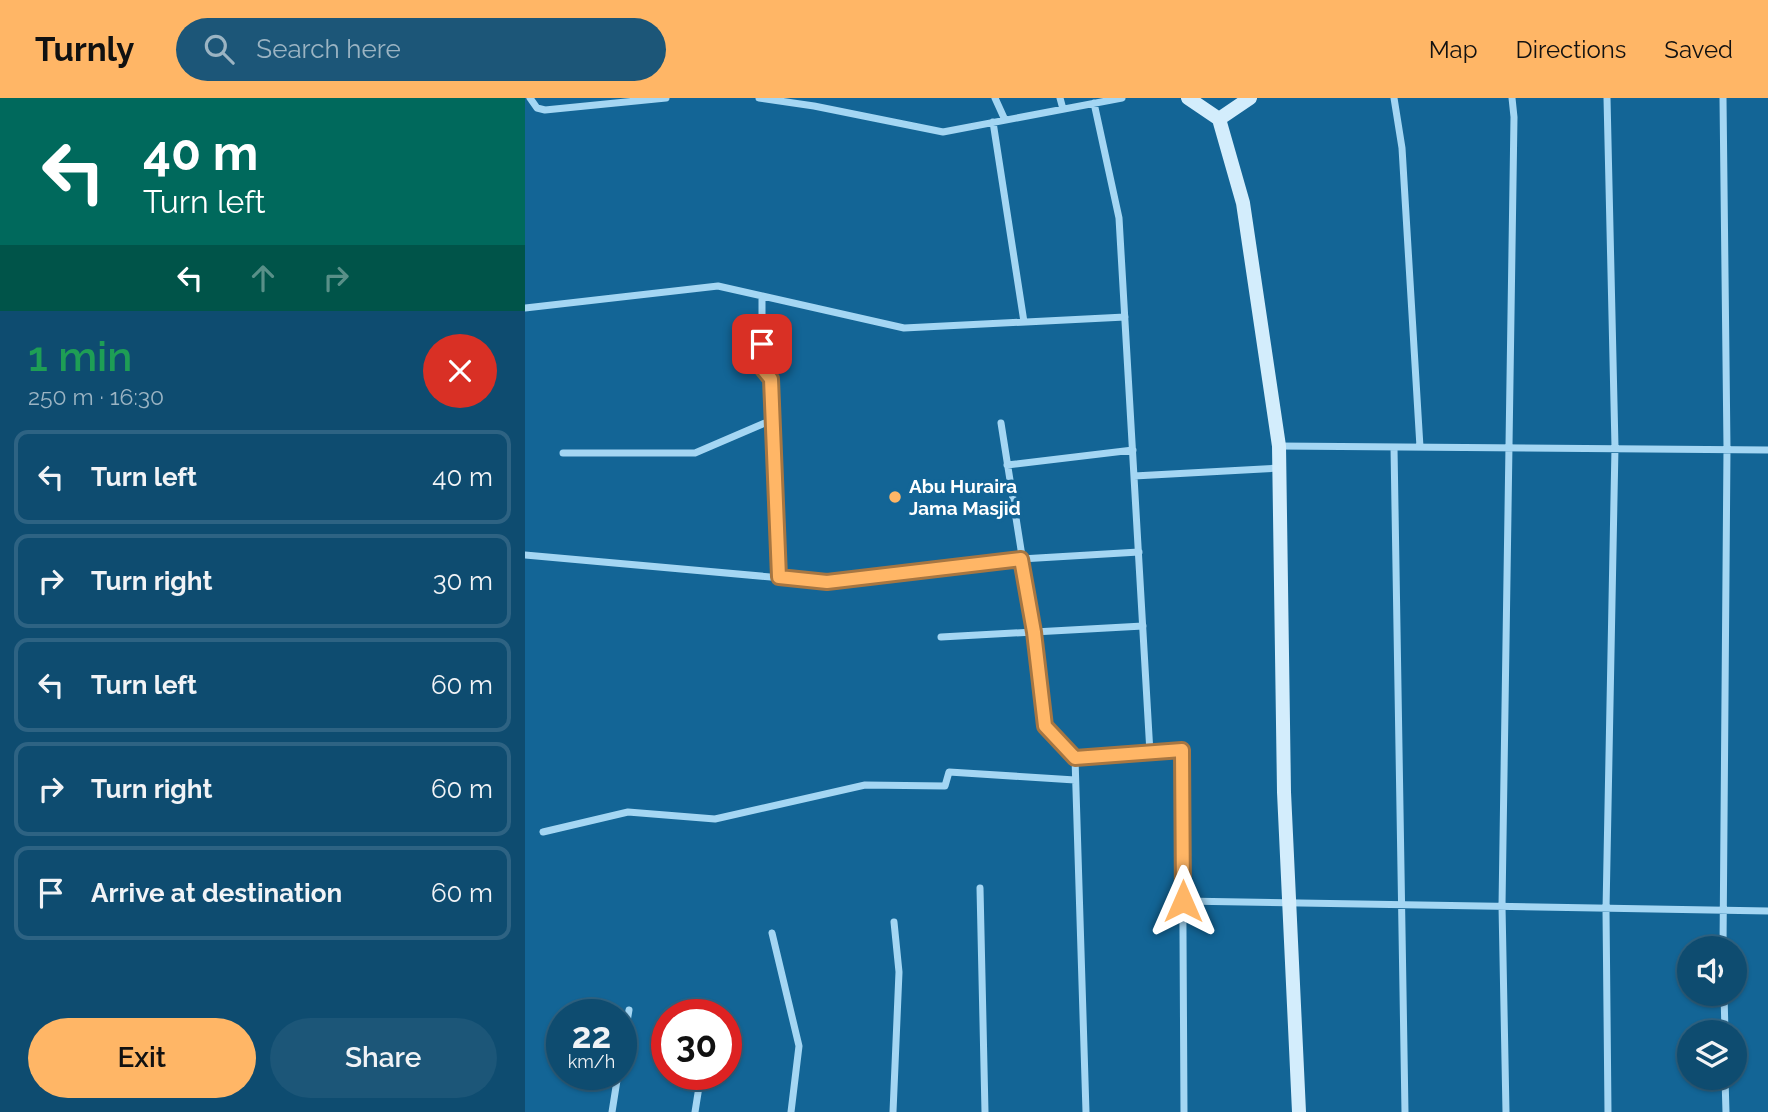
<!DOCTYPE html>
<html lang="en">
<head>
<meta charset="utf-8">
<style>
	:root { --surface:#0e4c70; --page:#1c5678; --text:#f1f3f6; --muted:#9bb4c3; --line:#2e6383; --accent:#ffb666 }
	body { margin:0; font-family:Raleway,sans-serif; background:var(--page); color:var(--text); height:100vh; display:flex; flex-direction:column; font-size:26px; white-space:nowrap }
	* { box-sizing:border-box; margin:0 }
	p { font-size:23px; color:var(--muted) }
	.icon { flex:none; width:38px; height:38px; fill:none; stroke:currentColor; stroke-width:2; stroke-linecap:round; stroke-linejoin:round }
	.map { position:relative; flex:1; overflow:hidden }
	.drawer { display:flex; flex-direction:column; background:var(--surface); width:525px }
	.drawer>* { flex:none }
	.guide { background:#00695c; color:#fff; overflow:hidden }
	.controls { position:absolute; left:1152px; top:838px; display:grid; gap:14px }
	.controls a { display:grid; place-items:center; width:70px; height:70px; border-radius:50%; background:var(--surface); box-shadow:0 2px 5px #0004,0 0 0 2px var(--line); font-size:35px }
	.speed { position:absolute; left:21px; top:901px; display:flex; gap:14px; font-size:35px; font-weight:700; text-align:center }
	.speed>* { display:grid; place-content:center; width:91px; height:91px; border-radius:50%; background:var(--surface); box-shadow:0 2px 5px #0004,0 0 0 2px var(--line); line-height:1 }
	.speed small { font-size:18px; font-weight:400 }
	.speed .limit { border:10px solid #d22; background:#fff; color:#111 }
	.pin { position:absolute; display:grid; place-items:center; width:60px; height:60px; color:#fff; margin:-30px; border-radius:14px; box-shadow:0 4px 10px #0006 }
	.me { position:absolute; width:77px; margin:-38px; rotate:0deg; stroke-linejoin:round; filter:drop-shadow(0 0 5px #0008) }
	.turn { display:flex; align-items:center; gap:24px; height:147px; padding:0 28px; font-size:32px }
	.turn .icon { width:91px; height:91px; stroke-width:2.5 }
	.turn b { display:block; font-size:49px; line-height:60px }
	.lanes { display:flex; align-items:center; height:66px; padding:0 28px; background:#0003; justify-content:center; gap:35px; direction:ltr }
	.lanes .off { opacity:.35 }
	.round { display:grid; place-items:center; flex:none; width:74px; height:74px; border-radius:37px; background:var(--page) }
	.headline { display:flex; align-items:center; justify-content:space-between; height:119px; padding:0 28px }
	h1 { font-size:42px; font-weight:600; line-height:52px; color:#1e9e55 }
	.cta { display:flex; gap:14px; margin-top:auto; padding:14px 28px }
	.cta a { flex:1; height:80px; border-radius:42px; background:var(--accent); color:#111; font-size:28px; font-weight:600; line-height:80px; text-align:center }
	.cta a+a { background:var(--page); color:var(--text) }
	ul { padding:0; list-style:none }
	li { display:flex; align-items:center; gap:21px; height:94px; margin:0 14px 10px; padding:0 14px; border:4px solid var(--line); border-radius:14px }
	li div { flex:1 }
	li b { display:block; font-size:26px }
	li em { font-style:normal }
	header { display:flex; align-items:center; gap:42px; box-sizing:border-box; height:98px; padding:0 35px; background:var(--accent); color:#111 }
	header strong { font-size:33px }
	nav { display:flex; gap:38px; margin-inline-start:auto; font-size:24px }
	.search { width:490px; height:63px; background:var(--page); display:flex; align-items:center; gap:18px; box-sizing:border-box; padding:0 24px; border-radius:38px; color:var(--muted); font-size:26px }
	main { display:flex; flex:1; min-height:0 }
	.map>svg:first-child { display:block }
</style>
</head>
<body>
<header>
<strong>Turnly</strong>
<div class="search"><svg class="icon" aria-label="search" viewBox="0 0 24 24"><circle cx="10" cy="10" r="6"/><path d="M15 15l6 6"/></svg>Search here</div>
<nav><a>Map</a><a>Directions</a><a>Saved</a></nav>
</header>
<main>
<section class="drawer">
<div class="guide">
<div class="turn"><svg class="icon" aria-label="left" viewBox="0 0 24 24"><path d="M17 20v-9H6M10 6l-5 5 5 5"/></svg><div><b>40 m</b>Turn left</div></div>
<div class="lanes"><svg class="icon" aria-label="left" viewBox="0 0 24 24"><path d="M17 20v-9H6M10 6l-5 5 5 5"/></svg><svg class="icon off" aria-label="ahead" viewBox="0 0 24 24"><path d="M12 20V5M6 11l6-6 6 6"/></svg><svg class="icon off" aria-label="right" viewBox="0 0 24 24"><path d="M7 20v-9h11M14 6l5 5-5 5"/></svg></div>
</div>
<div class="headline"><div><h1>1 min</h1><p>250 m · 16:30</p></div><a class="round" style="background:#d93025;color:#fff"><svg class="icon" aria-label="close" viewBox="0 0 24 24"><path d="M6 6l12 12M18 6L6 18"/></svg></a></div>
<ul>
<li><svg class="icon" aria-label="left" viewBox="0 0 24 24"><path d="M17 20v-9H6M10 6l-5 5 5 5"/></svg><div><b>Turn left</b></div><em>40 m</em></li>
<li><svg class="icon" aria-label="right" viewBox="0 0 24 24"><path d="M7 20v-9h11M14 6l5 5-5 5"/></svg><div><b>Turn right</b></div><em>30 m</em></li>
<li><svg class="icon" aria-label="left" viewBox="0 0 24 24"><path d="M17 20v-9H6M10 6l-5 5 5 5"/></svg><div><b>Turn left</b></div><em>60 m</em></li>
<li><svg class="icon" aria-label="right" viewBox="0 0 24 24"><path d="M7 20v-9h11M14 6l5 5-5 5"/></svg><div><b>Turn right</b></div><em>60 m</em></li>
<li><svg class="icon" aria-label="arrive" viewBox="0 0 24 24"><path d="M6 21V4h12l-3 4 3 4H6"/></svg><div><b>Arrive at destination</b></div><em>60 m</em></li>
</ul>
<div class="cta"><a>Exit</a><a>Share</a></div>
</section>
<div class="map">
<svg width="1243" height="1014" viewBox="0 0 1243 1014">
	<rect width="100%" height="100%" fill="#136596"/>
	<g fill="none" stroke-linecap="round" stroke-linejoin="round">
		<path stroke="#a4d6f3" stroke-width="7" d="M 5,0 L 12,10 L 20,12 L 141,0
			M 234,0 L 289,8 L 418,34 L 597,0
			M 470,0 L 480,22
			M 535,0 L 538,11
			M 869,0 L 877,50 L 895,349
			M 1082,0 L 1090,349 L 1081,812 L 1083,1014
			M 1198,0 L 1202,350 L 1198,850
			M 569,5 L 594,120 L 625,655 L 657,652 L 659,1014
			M 468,24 L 499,224
			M 237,198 L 237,270 L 246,281 L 254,479
			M 0,210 L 193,188 L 379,230 L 600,219
			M 476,325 L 509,534 L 520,628 L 550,660
			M 754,348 L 1243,352
			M 869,349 L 880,1014
			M 38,355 L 170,355 L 247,322
			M 482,367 L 608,352
			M 609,378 L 754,370
			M 0,457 L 302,484 L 496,461 L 614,454
			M 416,539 L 618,528
			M 18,734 L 103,714 L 190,721 L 340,687 L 420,688 L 424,674 L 550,682
			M 455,790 L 460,1014
			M 658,803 L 1243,813
			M 247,835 L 274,948 L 266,1014
			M 1199,896 L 1200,934
			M 96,959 L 104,912
			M 1200,980 L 1201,1014
			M 87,1014 L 93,976
			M 170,1014 L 176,976
			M 368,1014 L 374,874 L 369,824
			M 561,1014 L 550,660 L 625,655
			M 981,1014 L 977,808 L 989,19 L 987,0"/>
		<path stroke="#d3edfc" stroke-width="14" d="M 663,0 L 694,21 L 718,105 L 754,348 L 759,694 L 774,1014
			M 694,21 L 725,0"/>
	</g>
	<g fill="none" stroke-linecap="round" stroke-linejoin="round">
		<defs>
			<path id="route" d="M 237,246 L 237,270 L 246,281 L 254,479 L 302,484 L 496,461 L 509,534 L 520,628 L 550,660 L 657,652 L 658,803"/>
		</defs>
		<use href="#route" stroke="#a67642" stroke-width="18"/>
		<use href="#route" stroke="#ffb666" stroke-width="12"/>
	</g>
	<circle fill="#ffb666" stroke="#136596" stroke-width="2.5" cx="370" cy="399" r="7"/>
	<g text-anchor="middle" stroke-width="7" stroke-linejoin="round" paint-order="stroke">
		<g font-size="19" font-weight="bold" fill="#fff" stroke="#136596" text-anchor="start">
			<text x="384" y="395">Abu Huraira<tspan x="384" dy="22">Jama Masjid</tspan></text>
		</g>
	</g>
</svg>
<div class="controls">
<a><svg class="icon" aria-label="sound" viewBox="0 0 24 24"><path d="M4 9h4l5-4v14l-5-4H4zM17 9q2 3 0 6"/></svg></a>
<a><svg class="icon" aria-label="layers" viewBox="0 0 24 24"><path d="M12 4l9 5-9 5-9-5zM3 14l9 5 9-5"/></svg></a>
</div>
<div class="speed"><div>22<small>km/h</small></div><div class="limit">30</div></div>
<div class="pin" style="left:237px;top:246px;background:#d93025"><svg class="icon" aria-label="arrive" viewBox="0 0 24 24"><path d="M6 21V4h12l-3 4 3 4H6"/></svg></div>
<svg class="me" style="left:658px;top:803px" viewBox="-20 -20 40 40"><path d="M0-17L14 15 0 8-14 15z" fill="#ffb666" stroke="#fff" stroke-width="4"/></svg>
</div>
</main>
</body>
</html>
